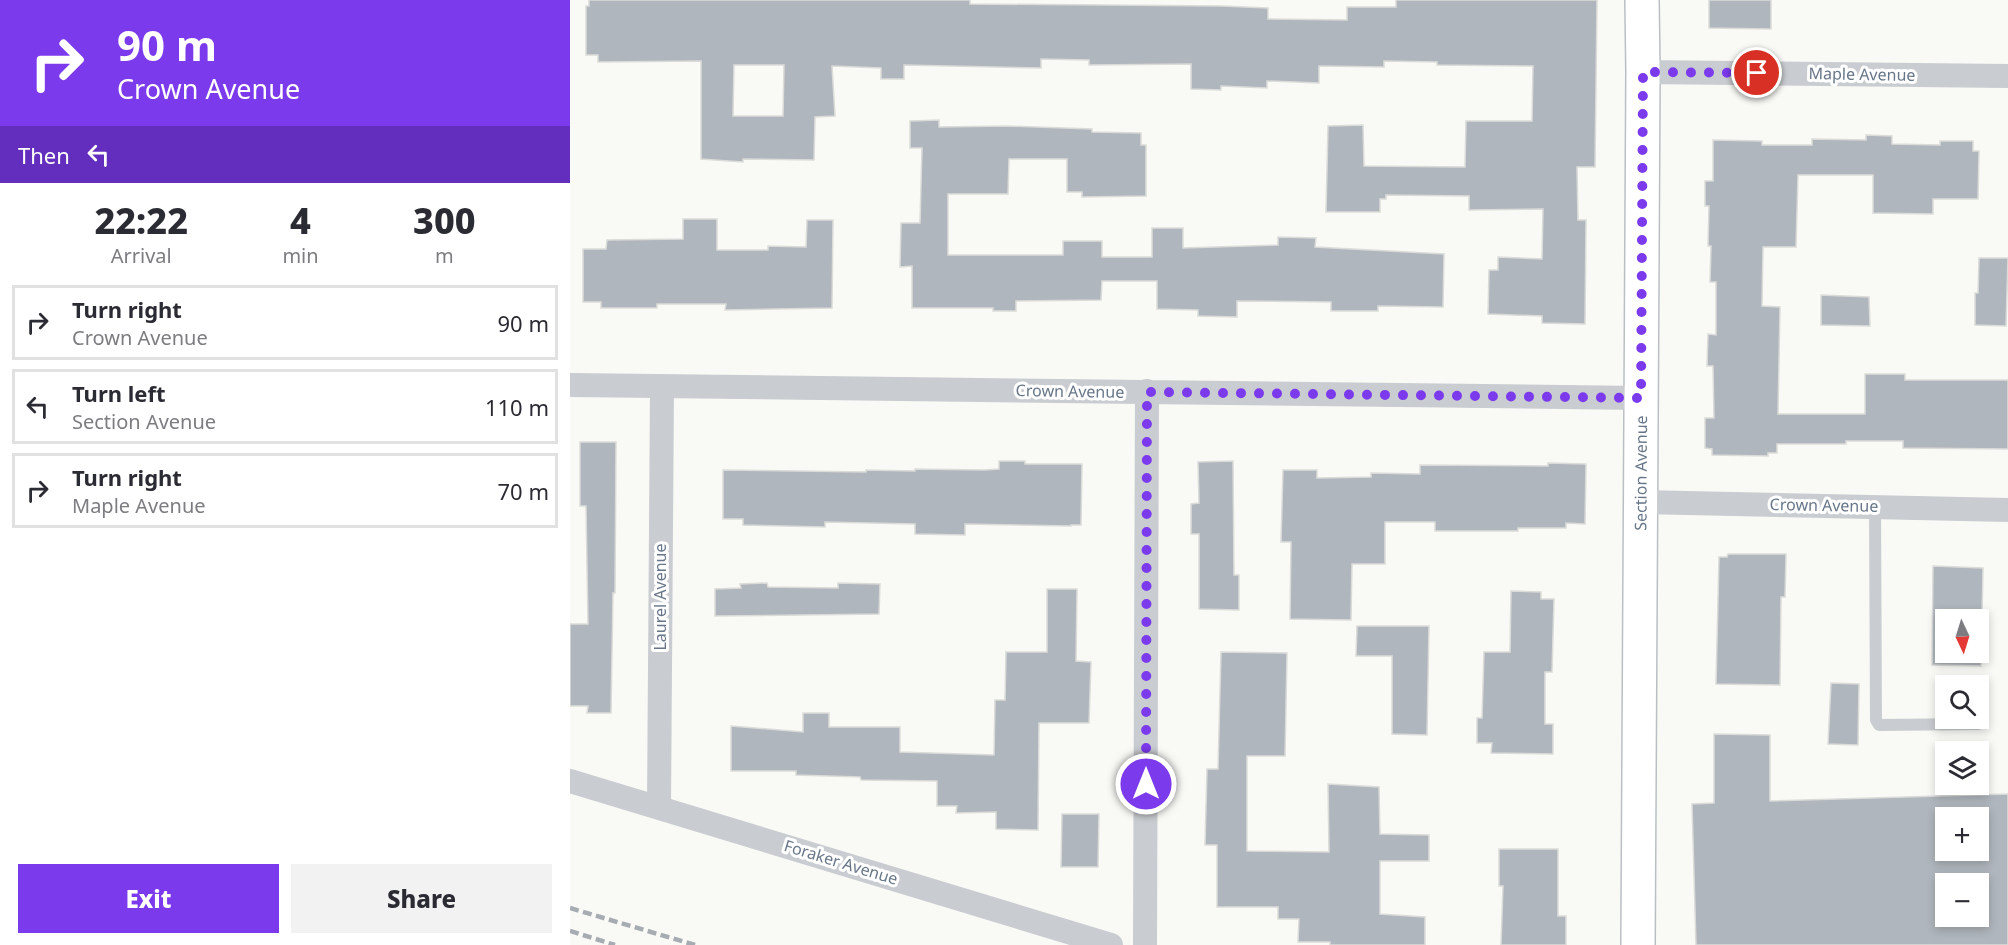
<!DOCTYPE html>
<html lang="en">
<head>
<meta charset="utf-8">
<style>
	:root { --surface:#fff; --page:#f2f2f3; --text:#2b2b33; --muted:#7c7c81; --line:#e1e1e2; --accent:#7c3aed }
	body { margin:0; font-family:"Noto Sans",sans-serif; background:var(--page); color:var(--text); height:100vh; display:flex; flex-direction:column; font-size:22px; white-space:nowrap }
	* { box-sizing:border-box; margin:0 }
	p { font-size:20px; color:var(--muted) }
	.icon { flex:none; width:33px; height:33px; fill:none; stroke:currentColor; stroke-width:2; stroke-linecap:round; stroke-linejoin:round }
	.map { position:relative; flex:1; overflow:hidden }
	.side { display:flex; flex-direction:column; background:var(--surface); width:570px }
	.side>* { flex:none }
	.guide { background:#7c3aed; color:#fff; overflow:hidden }
	.needle { width:39px; rotate:176deg }
	.buttons { position:absolute; left:1365px; top:609px; display:grid; gap:12px }
	.buttons a { display:grid; place-items:center; width:54px; height:54px; border-radius:0px; background:var(--surface); box-shadow:0 3px 9px #0003; font-size:30px }
	.pin { position:absolute; display:grid; place-items:center; width:51px; height:51px; color:#fff; margin:-26px; border:3px solid #fff; border-radius:50%; box-shadow:0 2px 6px #0007 }
	.me { position:absolute; width:66px; margin:-33px; rotate:0deg; stroke-linejoin:round; filter:drop-shadow(0 0 4px #0008) }
	.turn { display:flex; align-items:center; gap:21px; height:126px; padding:0 18px; font-size:27px }
	.turn .icon { width:78px; height:78px; stroke-width:2.5 }
	.turn b { display:block; font-size:42px; line-height:51px }
	.then { display:flex; align-items:center; height:57px; padding:0 18px; background:#0003; gap:12px; font-size:22px }
	.eta { display:flex; justify-content:space-evenly; align-items:center; height:102px; text-align:center }
	.eta b { font-size:36px; font-weight:800; line-height:42px }
	.primary-button { display:flex; gap:12px; margin-top:auto; padding:12px 18px }
	.primary-button a { flex:1; height:69px; border-radius:0px; background:var(--accent); color:#fff; font-size:24px; font-weight:800; line-height:69px; text-align:center }
	.primary-button a+a { background:var(--page); color:var(--text) }
	ul { padding:0; list-style:none }
	li { display:flex; align-items:center; gap:18px; height:75px; margin:0 12px 9px; padding:0 6px; border:3px solid var(--line); border-radius:0px }
	li div { flex:1 }
	li b { display:block; font-size:22px }
	li em { font-style:normal }
	main { display:flex; flex:1; min-height:0 }
	.map>svg:first-child { display:block }
</style>
</head>
<body>
<main>
<section class="side">
<div class="guide">
<div class="turn"><svg class="icon" aria-label="right" viewBox="0 0 24 24"><path d="M7 20v-9h11M14 6l5 5-5 5"/></svg><div><b>90 m</b>Crown Avenue</div></div>
<div class="then">Then<svg class="icon" aria-label="left" viewBox="0 0 24 24"><path d="M17 20v-9H6M10 6l-5 5 5 5"/></svg></div>
</div>
<div class="eta">
<div><b>22:22</b><p>Arrival</p></div>
<div><b>4</b><p>min</p></div>
<div><b>300</b><p>m</p></div>
</div>
<ul>
<li><svg class="icon" aria-label="right" viewBox="0 0 24 24"><path d="M7 20v-9h11M14 6l5 5-5 5"/></svg><div><b>Turn right</b><p>Crown Avenue</p></div><em>90 m</em></li>
<li><svg class="icon" aria-label="left" viewBox="0 0 24 24"><path d="M17 20v-9H6M10 6l-5 5 5 5"/></svg><div><b>Turn left</b><p>Section Avenue</p></div><em>110 m</em></li>
<li><svg class="icon" aria-label="right" viewBox="0 0 24 24"><path d="M7 20v-9h11M14 6l5 5-5 5"/></svg><div><b>Turn right</b><p>Maple Avenue</p></div><em>70 m</em></li>
</ul>
<div class="primary-button"><a>Exit</a><a>Share</a></div>
</section>
<div class="map">
<svg width="1438" height="945" viewBox="0 0 1438 945">
	<rect width="100%" height="100%" fill="#f9f9f6"/>
	<path fill="#b0b6bd" stroke="#dbdbd9" stroke-width="1.5" fill-rule="evenodd" d="M 19,0 L 400,0 L 400,4 L 652,6 L 698,8 L 698,19 L 777,20 L 777,7 L 826,7 L 826,0 L 1027,0 L 1025,167 L 1007,167 L 1008,220 L 1016,220 L 1015,324 L 972,323 L 972,316 L 918,314 L 919,270 L 928,270 L 928,257 L 972,259 L 973,209 L 899,210 L 899,196 L 816,195 L 816,199 L 810,199 L 810,212 L 756,212 L 758,126 L 793,125 L 794,166 L 895,167 L 896,121 L 962,121 L 963,66 L 867,65 L 867,62 L 814,61 L 814,67 L 749,66 L 749,83 L 697,81 L 697,88 L 651,86 L 651,90 L 621,89 L 621,64 L 519,65 L 519,60 L 471,59 L 471,68 L 334,65 L 334,79 L 311,79 L 311,68 L 262,66 L 265,116 L 245,117 L 244,160 L 173,159 L 173,162 L 131,159 L 131,61 L 28,62 L 28,55 L 16,55 L 16,6 L 19,6 ZM 164,65 L 214,65 L 213,116 L 163,116 Z
		M 1139,0 L 1201,0 L 1201,29 L 1139,28 Z
		M 369,120 L 369,127 L 437,126 L 522,129 L 522,132 L 571,133 L 571,145 L 576,145 L 576,196 L 512,197 L 512,192 L 497,192 L 497,159 L 439,159 L 438,194 L 378,194 L 378,255 L 493,255 L 493,241 L 532,241 L 532,257 L 582,257 L 582,228 L 613,228 L 613,248 L 708,245 L 708,237 L 746,238 L 745,247 L 874,254 L 873,307 L 808,306 L 808,311 L 761,311 L 761,302 L 667,301 L 667,317 L 628,316 L 628,310 L 587,309 L 587,281 L 532,281 L 531,300 L 446,301 L 446,311 L 423,311 L 423,308 L 342,308 L 342,266 L 330,267 L 331,223 L 350,223 L 352,148 L 340,148 L 340,121 Z
		M 1296,135 L 1322,136 L 1322,144 L 1370,145 L 1370,141 L 1403,141 L 1403,151 L 1409,151 L 1408,199 L 1363,199 L 1363,214 L 1303,213 L 1303,175 L 1228,175 L 1226,247 L 1193,247 L 1192,306 L 1210,307 L 1208,414 L 1295,414 L 1295,374 L 1335,374 L 1335,380 L 1438,380 L 1438,449 L 1333,448 L 1333,441 L 1276,441 L 1276,444 L 1207,444 L 1207,453 L 1198,453 L 1198,456 L 1142,455 L 1142,449 L 1135,448 L 1135,418 L 1144,418 L 1143,366 L 1137,366 L 1138,334 L 1146,335 L 1146,282 L 1140,282 L 1141,246 L 1138,246 L 1139,206 L 1135,206 L 1135,181 L 1143,181 L 1143,140 L 1192,141 L 1192,145 L 1242,145 L 1242,139 L 1296,140 Z
		M 113,219 L 147,219 L 147,250 L 198,250 L 198,246 L 236,247 L 237,220 L 263,220 L 262,308 L 155,310 L 156,304 L 87,304 L 87,308 L 31,308 L 31,302 L 13,302 L 13,249 L 36,249 L 37,240 L 113,239 Z
		M 1409,258 L 1438,258 L 1436,326 L 1405,325 L 1405,293 L 1408,293 Z
		M 1251,295 L 1299,297 L 1300,326 L 1251,325 Z
		M 10,442 L 46,442 L 45,593 L 43,593 L 41,713 L 17,713 L 18,706 L 0,706 L 0,624 L 18,624 L 16,506 L 10,506 Z
		M 429,461 L 455,461 L 455,464 L 512,464 L 511,525 L 501,525 L 501,526 L 395,524 L 395,535 L 345,534 L 345,524 L 255,522 L 255,527 L 173,525 L 173,519 L 153,519 L 153,470 L 296,472 L 296,470 L 345,471 L 345,469 L 414,470 L 429,469 Z
		M 663,461 L 664,575 L 669,575 L 669,610 L 629,609 L 629,534 L 621,534 L 621,504 L 629,503 L 628,462 Z
		M 978,463 L 1016,464 L 1015,524 L 996,523 L 996,528 L 948,528 L 948,531 L 865,531 L 865,522 L 815,522 L 815,564 L 782,564 L 781,620 L 720,619 L 721,542 L 711,542 L 713,470 L 747,470 L 747,478 L 801,477 L 801,473 L 850,474 L 850,465 L 978,466 Z
		M 1158,554 L 1216,554 L 1215,597 L 1211,597 L 1210,685 L 1146,684 L 1149,557 L 1157,557 Z
		M 1363,566 L 1413,568 L 1411,666 L 1362,665 ZM 1376,620 L 1408,620 L 1408,652 L 1376,652 Z
		M 197,583 L 198,587 L 268,588 L 268,583 L 310,584 L 309,614 L 145,616 L 145,589 L 171,588 L 170,584 Z
		M 477,589 L 507,589 L 506,661 L 521,662 L 519,723 L 469,723 L 468,830 L 426,829 L 426,812 L 386,813 L 387,806 L 367,806 L 367,781 L 291,780 L 290,777 L 226,775 L 226,771 L 161,771 L 161,726 L 233,732 L 233,713 L 259,713 L 259,727 L 330,727 L 330,752 L 424,755 L 425,700 L 435,700 L 436,652 L 477,652 Z
		M 941,591 L 971,592 L 971,599 L 984,599 L 982,672 L 975,672 L 975,724 L 983,724 L 983,754 L 921,753 L 922,743 L 907,743 L 907,718 L 912,718 L 914,652 L 940,652 Z
		M 787,626 L 859,626 L 857,735 L 822,734 L 822,656 L 786,656 Z
		M 651,652 L 717,653 L 715,756 L 677,756 L 677,851 L 759,852 L 758,784 L 809,787 L 810,834 L 859,835 L 859,861 L 810,861 L 810,914 L 855,917 L 855,945 L 760,945 L 760,942 L 728,942 L 729,919 L 708,919 L 708,907 L 647,907 L 647,845 L 635,845 L 637,769 L 648,769 Z
		M 1261,683 L 1289,684 L 1288,745 L 1258,744 Z
		M 1144,734 L 1200,735 L 1200,801 L 1438,794 L 1438,945 L 1126,945 L 1122,804 L 1144,803 ZM 1376,818 L 1408,818 L 1408,850 L 1376,850 ZM 1376,884 L 1408,884 L 1408,916 L 1376,916 Z
		M 492,814 L 529,814 L 528,867 L 491,867 Z
		M 929,849 L 988,849 L 988,916 L 996,916 L 996,945 L 931,945 L 933,886 L 929,886 Z"/>
	<g fill="none" stroke-linecap="round" stroke-linejoin="round">
		<defs>
			<g id="secondary">
				<path id="s1" d="M 1068,945 L 1073,72 L 1072,0"/>
			</g>
		</defs>
		<use href="#secondary" stroke="#bbbfc4" stroke-width="36"/>
		<path stroke="#c9ccd0" stroke-width="12" d="M 1305,506 L 1306,720 L 1309,725 L 1408,724"/>
		<path stroke="#c9ccd0" stroke-width="24" d="M 1073,72 L 1438,76
			M 0,385 L 1071,398
			M 1070,502 L 1438,510
			M 0,781 L 541,945
			M 89,807 L 92,387
			M 575,945 L 577,391"/>
		<use href="#secondary" stroke="#fff" stroke-width="33"/>
		<path stroke="#a7acb3" stroke-width="4.5" stroke-dasharray="9 4.5" stroke-linecap="butt" d="M 0,908 L 125,945
			M 0,931 L 45,945"/>
	</g>
	<g fill="none" stroke-linecap="round" stroke-linejoin="round">
		<path stroke="#7c3aed" stroke-width="10" stroke-dasharray="0 18" d="M 576,784 L 577,392 L 1071,398 L 1073,72 L 1187,73"/>
	</g>
	<g text-anchor="middle" stroke-width="6" stroke-linejoin="round" paint-order="stroke">
		<g font-size="16" fill="#677688" stroke="#fff">
			<text transform="translate(1292 74) rotate(1)" y="6">Maple Avenue</text>
			<text transform="translate(500 391) rotate(1)" y="6">Crown Avenue</text>
			<text dy="6" stroke="none"><textPath href="#s1" startOffset="472">Section Avenue</textPath></text>
			<text transform="translate(1254 505) rotate(1)" y="6">Crown Avenue</text>
			<text transform="translate(90 597) rotate(-90)" y="6">Laurel Avenue</text>
			<text transform="translate(271 862) rotate(17)" y="6">Foraker Avenue</text>
		</g>
	</g>
</svg>
<div class="buttons">
<a><svg class="needle" viewBox="-14 -14 28 28"><path d="M0-13l5 13h-10z" fill="#e53935"/><path d="M0 13l5-13h-10z" fill="#7c7c81"/></svg></a>
<a><svg class="icon" aria-label="search" viewBox="0 0 24 24"><circle cx="10" cy="10" r="6"/><path d="M15 15l6 6"/></svg></a>
<a><svg class="icon" aria-label="layers" viewBox="0 0 24 24"><path d="M12 4l9 5-9 5-9-5zM3 14l9 5 9-5"/></svg></a>
<a>+</a>
<a>−</a>
</div>
<div class="pin" style="left:1187px;top:73px;background:#d93025"><svg class="icon" aria-label="arrive" viewBox="0 0 24 24"><path d="M6 21V4h12l-3 4 3 4H6"/></svg></div>
<svg class="me" style="left:576px;top:784px" viewBox="-20 -20 40 40"><circle r="17" fill="#7c3aed" stroke="#fff" stroke-width="3"/><path d="M0-11L8 9 0 5-8 9z" fill="#fff"/></svg>
</div>
</main>
</body>
</html>
